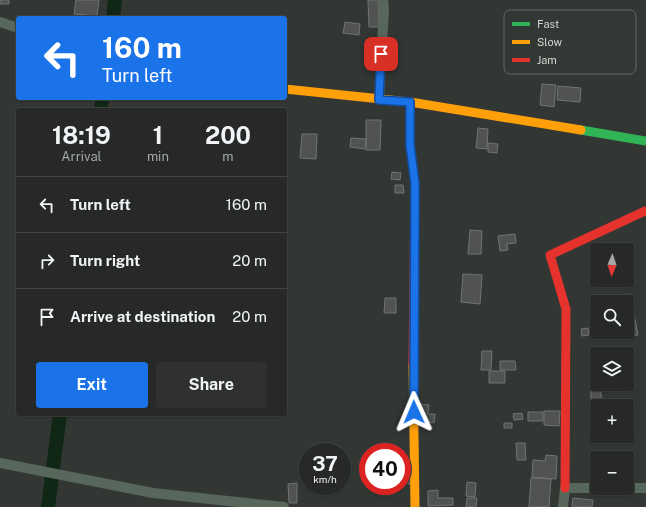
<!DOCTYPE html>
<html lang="en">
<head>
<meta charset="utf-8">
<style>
	:root { --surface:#262927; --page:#2e312f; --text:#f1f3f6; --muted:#a4a6a7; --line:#424544; --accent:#1a73e8 }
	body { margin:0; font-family:"Public Sans",sans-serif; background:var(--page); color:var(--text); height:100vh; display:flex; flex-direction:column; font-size:15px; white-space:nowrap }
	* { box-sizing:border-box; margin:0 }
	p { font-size:13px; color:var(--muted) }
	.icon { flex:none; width:22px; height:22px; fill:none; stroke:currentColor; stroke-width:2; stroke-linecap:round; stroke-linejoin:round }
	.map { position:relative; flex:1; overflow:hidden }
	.sheet { position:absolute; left:16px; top:108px; width:271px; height:308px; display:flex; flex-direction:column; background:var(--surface); border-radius:4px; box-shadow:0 1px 3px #0004,0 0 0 1px var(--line) }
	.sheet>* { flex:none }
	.top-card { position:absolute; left:16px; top:16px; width:271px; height:84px; border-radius:4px; box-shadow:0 1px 3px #0004,0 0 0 1px var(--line); background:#1a73e8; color:#fff; overflow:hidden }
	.needle { width:26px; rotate:182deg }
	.fabs { position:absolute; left:590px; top:243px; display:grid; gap:8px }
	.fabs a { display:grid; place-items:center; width:44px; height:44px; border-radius:4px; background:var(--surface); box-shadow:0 1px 3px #0004,0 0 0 1px var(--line); font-size:20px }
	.speed { position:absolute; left:299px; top:443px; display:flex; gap:8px; font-size:20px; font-weight:700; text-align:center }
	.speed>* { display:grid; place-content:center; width:52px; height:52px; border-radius:50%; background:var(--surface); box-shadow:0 1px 3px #0004,0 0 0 1px var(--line); line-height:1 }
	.speed small { font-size:10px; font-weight:400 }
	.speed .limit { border:6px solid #d22; background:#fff; color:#111 }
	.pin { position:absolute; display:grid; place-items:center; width:34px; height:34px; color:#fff; margin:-17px; border-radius:8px; box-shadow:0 2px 6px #0006 }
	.me { position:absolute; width:44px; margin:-22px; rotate:359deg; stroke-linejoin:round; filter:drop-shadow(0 0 3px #0008) }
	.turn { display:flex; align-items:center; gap:14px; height:84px; padding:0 20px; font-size:18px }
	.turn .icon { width:52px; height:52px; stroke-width:2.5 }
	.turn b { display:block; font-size:28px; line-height:34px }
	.eta { display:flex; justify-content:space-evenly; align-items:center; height:68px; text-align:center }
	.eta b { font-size:24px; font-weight:700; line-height:28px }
	.primary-button { display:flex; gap:8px; margin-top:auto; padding:8px 20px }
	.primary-button a { flex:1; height:46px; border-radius:4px; background:var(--accent); color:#fff; font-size:16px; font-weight:700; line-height:46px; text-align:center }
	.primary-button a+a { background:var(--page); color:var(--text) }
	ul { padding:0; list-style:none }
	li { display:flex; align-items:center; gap:12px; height:56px; padding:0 20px; border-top:1px solid var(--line) }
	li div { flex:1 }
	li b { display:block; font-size:15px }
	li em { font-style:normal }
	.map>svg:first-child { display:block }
</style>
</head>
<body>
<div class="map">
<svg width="646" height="507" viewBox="0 0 646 507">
	<rect width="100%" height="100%" fill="#333734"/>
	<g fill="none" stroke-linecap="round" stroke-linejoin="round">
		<path stroke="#102716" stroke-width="14" d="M 113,18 L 115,0
			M 101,110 L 102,98
			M 48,507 L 60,414"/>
	</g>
	<path fill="#505351" stroke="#717471" d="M 0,0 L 9,0 L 9,4 L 0,4 Z
		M 76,0 L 99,0 L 97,16 L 74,14 Z
		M 368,0 L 378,0 L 379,27 L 369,27 Z
		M 345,22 L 360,24 L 359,35 L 343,33 Z
		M 542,84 L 556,85 L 554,107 L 540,105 Z
		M 558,86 L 581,88 L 580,102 L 557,100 Z
		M 366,120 L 381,120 L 380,150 L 366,150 Z
		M 478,128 L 488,129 L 487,149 L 476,148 Z
		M 302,134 L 317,134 L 316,159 L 300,158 Z
		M 351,138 L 366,139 L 365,149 L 350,147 Z
		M 488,143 L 498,144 L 497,153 L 488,152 Z
		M 392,172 L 401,173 L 400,180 L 391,179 Z
		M 395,185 L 403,185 L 404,193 L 395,193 Z
		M 470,230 L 482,231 L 481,254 L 468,254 Z
		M 515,234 L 516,243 L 507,244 L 508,250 L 500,251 L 498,236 Z
		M 463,274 L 482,275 L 480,304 L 461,302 Z
		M 628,294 L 629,299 L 621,301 L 620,295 Z
		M 385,298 L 396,298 L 396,313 L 384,313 Z
		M 634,314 L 638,335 L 611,339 L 610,332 L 627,332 L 627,315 Z
		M 588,328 L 589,335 L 582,336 L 581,329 Z
		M 482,351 L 492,351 L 491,370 L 481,370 Z
		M 500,361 L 515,361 L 516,370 L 500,370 Z
		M 489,371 L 505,371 L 505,383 L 489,383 Z
		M 591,386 L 601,386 L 601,406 L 597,406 L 597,409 L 591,409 Z
		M 420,404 L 429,405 L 428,414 L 435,414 L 434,423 L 418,421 Z
		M 544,411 L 560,411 L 559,426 L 544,425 Z
		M 528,412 L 543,412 L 543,421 L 528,421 Z
		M 522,413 L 523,419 L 514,420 L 513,414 Z
		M 504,423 L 512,423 L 512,428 L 504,428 Z
		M 516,443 L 525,443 L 526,460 L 517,460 Z
		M 546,455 L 557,456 L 556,479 L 532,477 L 533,460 L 545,461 Z
		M 402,460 L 411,461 L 410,484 L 402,483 Z
		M 531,478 L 551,479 L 549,507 L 529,507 Z
		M 467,482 L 476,483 L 475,497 L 466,496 Z
		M 297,483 L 297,503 L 289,503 L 288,484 Z
		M 438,490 L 438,498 L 453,498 L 453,505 L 428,506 L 428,491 Z
		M 467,498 L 477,498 L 476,507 L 466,507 Z
		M 573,498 L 593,500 L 592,507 L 572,507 Z"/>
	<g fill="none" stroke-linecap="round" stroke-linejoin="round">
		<path stroke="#58675b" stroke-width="10" d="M 0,22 L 18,28
			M 379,99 L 384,9 L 383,0
			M 0,463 L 153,493 L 284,507
			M 627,488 L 646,488
			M 563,507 L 565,488 L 597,488"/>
		<path stroke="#30b455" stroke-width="9" d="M 581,130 L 646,141"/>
		<path stroke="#ff9f0a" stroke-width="9" d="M 285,89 L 410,102 L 581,130
			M 413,364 L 415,507"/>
		<path stroke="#e5322d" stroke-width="9" d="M 410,102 L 410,145 L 415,183 L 413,364
			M 565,488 L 566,309 L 550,255 L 645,211"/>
	</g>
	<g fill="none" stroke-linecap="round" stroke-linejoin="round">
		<defs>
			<path id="route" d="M 381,54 L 379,100 L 410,102 L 410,145 L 415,183 L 414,412"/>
		</defs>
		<use href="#route" stroke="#114b97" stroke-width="10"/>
		<use href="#route" stroke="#1a73e8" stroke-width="7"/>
	</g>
	<rect x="504" y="10" width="132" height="64" rx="6" fill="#323833" stroke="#636864" stroke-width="1"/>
	<rect x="512" y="22" width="18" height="4" fill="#30b455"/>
	<rect x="512" y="40" width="18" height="4" fill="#ff9f0a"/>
	<rect x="512" y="58" width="18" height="4" fill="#e5322d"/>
	<g font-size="11" fill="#d4d8d5">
		<text x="537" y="28">Fast</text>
		<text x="537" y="46">Slow</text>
		<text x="537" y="64">Jam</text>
	</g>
</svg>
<div class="fabs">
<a><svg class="needle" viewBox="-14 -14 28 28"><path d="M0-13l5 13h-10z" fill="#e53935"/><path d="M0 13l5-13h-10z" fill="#a4a6a7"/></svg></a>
<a><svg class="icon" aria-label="search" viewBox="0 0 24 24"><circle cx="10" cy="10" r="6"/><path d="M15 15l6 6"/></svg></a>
<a><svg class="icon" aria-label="layers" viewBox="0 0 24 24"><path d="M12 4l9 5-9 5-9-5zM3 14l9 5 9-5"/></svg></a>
<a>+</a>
<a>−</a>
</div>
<div class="speed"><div>37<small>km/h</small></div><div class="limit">40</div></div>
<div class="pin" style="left:381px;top:54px;background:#d93025"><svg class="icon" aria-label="arrive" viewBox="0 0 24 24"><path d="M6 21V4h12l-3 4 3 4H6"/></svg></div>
<svg class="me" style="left:414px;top:412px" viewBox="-20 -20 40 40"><path d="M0-17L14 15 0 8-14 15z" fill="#1a73e8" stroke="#fff" stroke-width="4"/></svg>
<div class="top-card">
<div class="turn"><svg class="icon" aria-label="left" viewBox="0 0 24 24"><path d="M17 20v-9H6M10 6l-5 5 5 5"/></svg><div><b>160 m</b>Turn left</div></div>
</div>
<section class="sheet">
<div class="eta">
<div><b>18:19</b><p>Arrival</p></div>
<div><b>1</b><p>min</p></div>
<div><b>200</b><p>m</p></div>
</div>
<ul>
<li><svg class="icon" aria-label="left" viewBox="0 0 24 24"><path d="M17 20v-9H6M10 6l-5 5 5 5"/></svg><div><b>Turn left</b></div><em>160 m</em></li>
<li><svg class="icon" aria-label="right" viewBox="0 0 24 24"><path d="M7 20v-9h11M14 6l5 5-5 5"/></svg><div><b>Turn right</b></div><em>20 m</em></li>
<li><svg class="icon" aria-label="arrive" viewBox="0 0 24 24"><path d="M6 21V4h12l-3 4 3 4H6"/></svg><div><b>Arrive at destination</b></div><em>20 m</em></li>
</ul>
<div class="primary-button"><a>Exit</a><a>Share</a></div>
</section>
</div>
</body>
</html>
